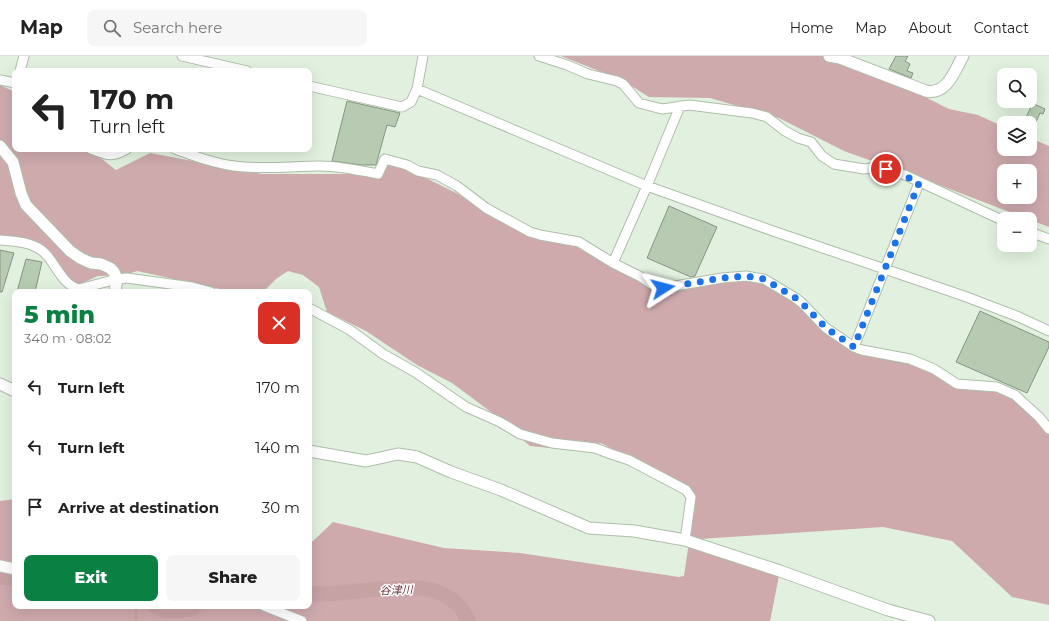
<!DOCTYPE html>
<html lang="en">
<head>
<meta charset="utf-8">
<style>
	:root { --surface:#fff; --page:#f6f6f6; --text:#222; --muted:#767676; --line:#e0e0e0; --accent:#0b8043 }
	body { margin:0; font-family:Montserrat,"Noto Sans JP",sans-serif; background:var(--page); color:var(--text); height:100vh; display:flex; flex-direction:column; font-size:15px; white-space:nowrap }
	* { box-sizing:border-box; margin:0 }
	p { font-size:13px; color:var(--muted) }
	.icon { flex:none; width:22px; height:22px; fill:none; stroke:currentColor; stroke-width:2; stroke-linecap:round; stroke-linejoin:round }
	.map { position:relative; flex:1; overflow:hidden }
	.sheet { position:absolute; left:12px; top:233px; width:300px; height:320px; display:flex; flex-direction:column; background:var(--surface); border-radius:8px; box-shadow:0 4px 16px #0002 }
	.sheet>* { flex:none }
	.top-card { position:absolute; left:12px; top:12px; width:300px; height:84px; border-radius:8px; box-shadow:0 4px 16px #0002; background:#fff; color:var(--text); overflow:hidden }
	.fabs { position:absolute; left:997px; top:12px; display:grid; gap:8px }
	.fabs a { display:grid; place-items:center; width:40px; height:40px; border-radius:8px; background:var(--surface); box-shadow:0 4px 16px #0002; font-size:20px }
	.pin { position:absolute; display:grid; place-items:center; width:34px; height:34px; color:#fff; margin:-17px; border:2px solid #fff; border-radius:50%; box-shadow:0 1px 4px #0007 }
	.me { position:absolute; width:44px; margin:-22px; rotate:81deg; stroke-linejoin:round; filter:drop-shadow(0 0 3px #0008) }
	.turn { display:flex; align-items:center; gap:14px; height:84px; padding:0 12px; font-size:18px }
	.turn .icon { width:52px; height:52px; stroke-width:2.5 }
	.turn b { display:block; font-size:28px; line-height:34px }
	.round { display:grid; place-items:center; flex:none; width:42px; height:42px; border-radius:8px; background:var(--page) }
	.overview { display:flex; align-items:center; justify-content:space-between; height:68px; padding:0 12px }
	h1 { font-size:24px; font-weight:800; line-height:30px; color:var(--accent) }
	.primary-button { display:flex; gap:8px; margin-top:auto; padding:8px 12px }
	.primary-button a { flex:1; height:46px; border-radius:8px; background:var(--accent); color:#fff; font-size:16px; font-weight:800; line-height:46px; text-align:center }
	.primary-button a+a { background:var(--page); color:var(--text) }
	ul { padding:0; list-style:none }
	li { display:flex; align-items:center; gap:12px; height:60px; padding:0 12px }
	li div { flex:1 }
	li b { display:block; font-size:15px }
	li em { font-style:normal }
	header { display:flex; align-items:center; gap:24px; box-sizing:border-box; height:56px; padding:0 20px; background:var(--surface); border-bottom:1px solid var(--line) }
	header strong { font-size:19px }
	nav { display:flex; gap:22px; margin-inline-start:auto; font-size:14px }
	.search { width:280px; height:36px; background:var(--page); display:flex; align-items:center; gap:10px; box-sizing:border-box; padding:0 14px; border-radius:8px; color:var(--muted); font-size:15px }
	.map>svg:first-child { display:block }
</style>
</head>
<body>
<header>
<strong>Map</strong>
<div class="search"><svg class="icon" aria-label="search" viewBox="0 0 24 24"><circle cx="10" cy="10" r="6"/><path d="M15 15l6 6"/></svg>Search here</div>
<nav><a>Home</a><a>Map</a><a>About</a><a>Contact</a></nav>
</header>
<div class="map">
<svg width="1049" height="565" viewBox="0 0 1049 565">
	<rect width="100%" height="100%" fill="#e2f1df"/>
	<path fill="#ceaaad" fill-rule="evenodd" d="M 561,0 L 826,0 L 913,35 L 949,53 L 978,59 L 1004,71 L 1004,93 L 1030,93 L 1030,82 L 1049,90 L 1049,171 L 934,127 L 844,95 L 779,62 L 710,42 L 649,41 L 622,24 ZM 1004,115 L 1030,115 L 1030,141 L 1004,141 Z
		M 0,29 L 15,36 L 15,93 L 89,93 L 116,114 L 150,97 L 262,118 L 377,118 L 390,104 L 508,163 L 577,187 L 652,231 L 764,223 L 854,291 L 917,306 L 957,328 L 1001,333 L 1049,374 L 1049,549 L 1012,541 L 952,485 L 883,471 L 685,484 L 693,434 L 659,418 L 601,387 L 579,395 L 530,390 L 495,359 L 452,327 L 417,309 L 366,275 L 327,256 L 319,231 L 303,219 L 288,215 L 276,223 L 263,236 L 229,235 L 137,215 L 125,219 L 98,220 L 76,230 L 43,192 L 0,180 Z
		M 15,443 L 15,550 L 309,550 L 309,485 L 313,485 L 333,466 L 444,492 L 520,497 L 679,521 L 684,520 L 689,486 L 780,515 L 770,565 L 0,565 L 0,445 Z"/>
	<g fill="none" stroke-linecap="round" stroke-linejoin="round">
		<path stroke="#c6a2a5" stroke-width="2.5" d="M 136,565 L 136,550"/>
		<path stroke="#c6a2a5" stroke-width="15" d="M 0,521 L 15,523
			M 309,537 C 333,541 357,533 382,533 L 383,534 C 411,531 437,528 459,550 C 463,554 466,560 469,565
			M 155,550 L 165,555 L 192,553 L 195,550"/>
	</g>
	<path fill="#b6cbb1" stroke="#879484" d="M 896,0 L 908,0 L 905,5 L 910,8 L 907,15 L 913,17 L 911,22 L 889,13 Z
		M 347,45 L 400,57 L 395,71 L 387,69 L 376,109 L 362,109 L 332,105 Z
		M 1030,46 L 1045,53 L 1043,58 L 1040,57 L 1036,66 L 1033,65 L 1032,67 L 1023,67 L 1030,53 Z
		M 669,150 L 717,171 L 695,220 L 691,221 L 647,202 Z
		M 0,194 L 14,197 L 2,236 L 0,236 Z
		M 26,203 L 42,206 L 35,236 L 17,236 Z
		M 980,255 L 1049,286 L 1049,291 L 1027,337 L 956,306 Z"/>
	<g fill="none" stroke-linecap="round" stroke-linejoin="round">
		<defs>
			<path id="minor" d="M 182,0 L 247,15
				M 539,0 L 567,9 L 588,18 L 617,25 L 623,28 L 639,47 L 658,52 L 663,53 L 689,49 L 752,57 L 767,61 L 785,75 L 798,82 L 811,86 L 822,100 L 834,108 L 864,113 L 880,111 L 886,113 L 905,119 L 1004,165
				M 20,15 L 24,0
				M 0,24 L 15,27
				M 309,30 L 402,51 L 411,46 L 417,33 L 423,0
				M 417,33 L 647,130 L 773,175 L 964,240 L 1019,261 L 1049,275
				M 91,93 C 106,99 112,102 127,93
				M 175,93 C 194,100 213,107 234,110 C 262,114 291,110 320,110 C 339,110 358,114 378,118 L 385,103 L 407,109 L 418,115 L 437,119 L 457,130 L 486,152 L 530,176 L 540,179 L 579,186 L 613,207 L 641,221 L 653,229 L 663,232 L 722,222 L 746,220 L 764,223 L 794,241 L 801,246 L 826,272 L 854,291 L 862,294 L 910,303 L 934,313 L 957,328 L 997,331 L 1015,339 L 1039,361 L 1049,373
				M 1030,176 L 1049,183
				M 0,184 C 11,185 24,185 34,190 C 55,198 57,227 79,233 L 117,223 L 127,222 L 192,231 L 211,236
				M 613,207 L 647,130 L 680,50
				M 309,252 L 350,274 L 383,298 L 415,316 L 466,351 L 500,366 L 520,378 L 552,387 L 595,392 L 611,398 L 629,404 L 686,434 L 691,441 L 685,484
				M 854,291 L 919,127
				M 264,550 L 302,565"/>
			<path id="tertiary" d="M 829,0 L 840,2 L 926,35 C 947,39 954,16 963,0
				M 0,90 L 13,106 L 21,137 L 26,149 L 70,195 L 80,202 L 91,207 L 101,208 L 110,212 L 114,216 L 117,223 L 115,236
				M 0,328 L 15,335
				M 309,395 L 366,405 L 398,398 L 417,401 L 451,416 L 501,434 L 589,472 L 634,475 L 685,484 L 780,515 L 888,554 L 929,565
				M 0,510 L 15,513"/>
		</defs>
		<use href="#minor" stroke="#afbdab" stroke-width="11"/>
		<use href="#tertiary" stroke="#afbdab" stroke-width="13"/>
		<use href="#minor" stroke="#fff" stroke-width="9"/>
		<use href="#tertiary" stroke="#fff" stroke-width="11"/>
	</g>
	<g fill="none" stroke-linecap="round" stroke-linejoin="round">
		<path stroke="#1a73e8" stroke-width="7" stroke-dasharray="0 12.6" d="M 663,232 L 722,222 L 746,220 L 764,223 L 794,241 L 801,246 L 826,272 L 854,291 L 919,127 L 905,120 L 886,113"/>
	</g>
	<g text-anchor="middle" stroke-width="3" stroke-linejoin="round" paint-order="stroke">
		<g font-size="11" font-style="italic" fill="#6d3940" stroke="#fff">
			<text transform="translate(396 534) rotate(-2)" y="4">谷津川</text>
		</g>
	</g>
</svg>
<div class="fabs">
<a><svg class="icon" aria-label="search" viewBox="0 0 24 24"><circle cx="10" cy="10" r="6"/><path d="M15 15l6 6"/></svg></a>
<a><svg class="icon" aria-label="layers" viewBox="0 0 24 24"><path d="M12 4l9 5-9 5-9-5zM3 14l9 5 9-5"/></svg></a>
<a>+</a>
<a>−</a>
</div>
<div class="pin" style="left:886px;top:113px;background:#d93025"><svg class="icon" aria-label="arrive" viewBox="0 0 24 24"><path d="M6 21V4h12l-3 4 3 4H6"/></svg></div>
<svg class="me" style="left:663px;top:232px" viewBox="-20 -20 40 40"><path d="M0-17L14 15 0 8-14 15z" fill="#1a73e8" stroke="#fff" stroke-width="4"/></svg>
<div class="top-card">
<div class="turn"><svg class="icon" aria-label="left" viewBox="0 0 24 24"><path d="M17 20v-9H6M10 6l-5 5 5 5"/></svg><div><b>170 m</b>Turn left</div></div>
</div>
<section class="sheet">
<div class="overview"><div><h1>5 min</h1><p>340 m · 08:02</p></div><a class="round" style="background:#d93025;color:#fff"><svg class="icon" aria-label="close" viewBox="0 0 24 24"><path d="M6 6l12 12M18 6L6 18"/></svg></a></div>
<ul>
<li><svg class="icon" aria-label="left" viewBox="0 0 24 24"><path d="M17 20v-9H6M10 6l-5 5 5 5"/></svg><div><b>Turn left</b></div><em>170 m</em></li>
<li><svg class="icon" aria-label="left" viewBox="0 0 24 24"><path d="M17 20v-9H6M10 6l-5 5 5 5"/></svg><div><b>Turn left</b></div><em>140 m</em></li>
<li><svg class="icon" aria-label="arrive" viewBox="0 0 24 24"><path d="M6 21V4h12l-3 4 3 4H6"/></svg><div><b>Arrive at destination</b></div><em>30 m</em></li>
</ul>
<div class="primary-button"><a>Exit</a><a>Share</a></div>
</section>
</div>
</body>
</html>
